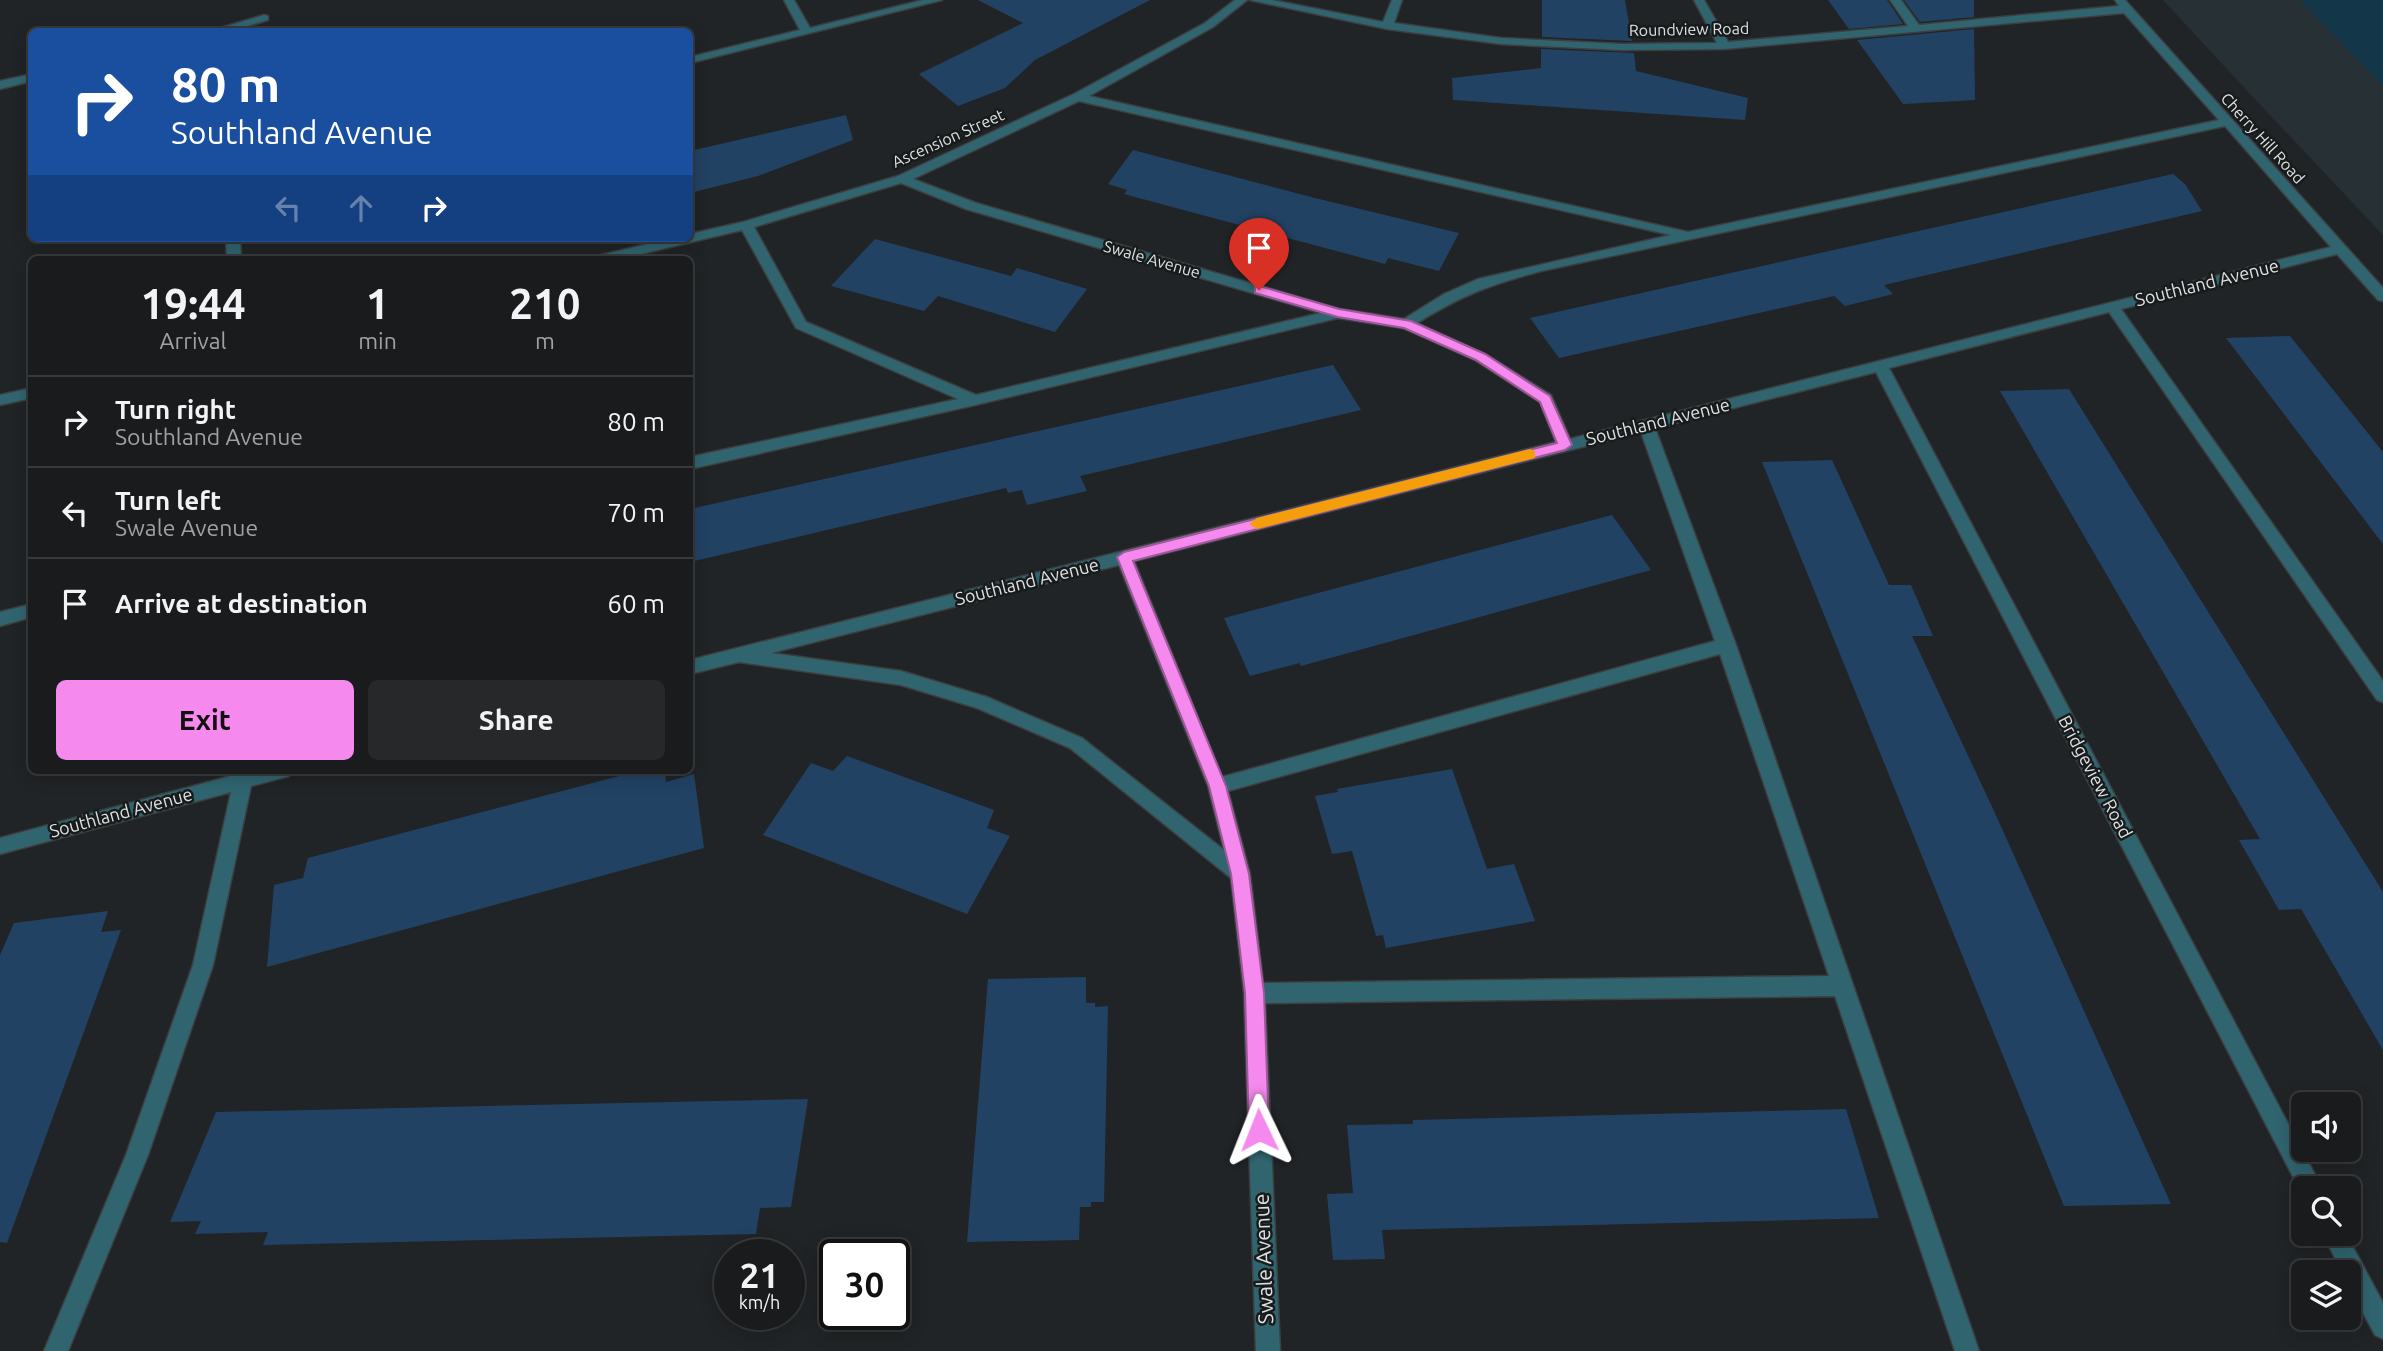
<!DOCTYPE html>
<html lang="en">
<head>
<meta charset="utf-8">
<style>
	:root { --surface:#191b1c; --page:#262829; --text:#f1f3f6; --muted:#9fa1a3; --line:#37393b; --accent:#f589ee }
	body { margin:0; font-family:Ubuntu,sans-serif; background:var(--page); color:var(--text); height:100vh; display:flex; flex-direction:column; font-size:26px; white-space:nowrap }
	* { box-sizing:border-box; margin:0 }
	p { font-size:23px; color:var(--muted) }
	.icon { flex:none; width:38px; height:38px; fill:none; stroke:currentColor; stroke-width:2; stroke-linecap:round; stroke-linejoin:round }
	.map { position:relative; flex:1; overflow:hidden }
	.sheet { position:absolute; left:28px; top:256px; width:665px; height:518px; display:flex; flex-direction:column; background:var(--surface); border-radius:10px; box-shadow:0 4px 18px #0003,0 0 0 2px var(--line) }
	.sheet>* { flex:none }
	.banner { position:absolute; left:28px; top:28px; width:665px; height:214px; border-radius:10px; box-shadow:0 4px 18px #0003,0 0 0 2px var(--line); background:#1a4fa0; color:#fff; overflow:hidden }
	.buttons { position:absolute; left:2291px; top:1092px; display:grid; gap:14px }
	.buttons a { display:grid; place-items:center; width:70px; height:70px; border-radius:10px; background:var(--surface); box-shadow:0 4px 18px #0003,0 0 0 2px var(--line); font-size:35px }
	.speed { position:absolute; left:714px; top:1239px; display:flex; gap:14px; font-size:35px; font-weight:700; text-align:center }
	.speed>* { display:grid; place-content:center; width:91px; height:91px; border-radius:50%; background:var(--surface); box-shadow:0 4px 18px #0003,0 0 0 2px var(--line); line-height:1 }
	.speed small { font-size:18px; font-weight:400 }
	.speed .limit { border:4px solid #111; border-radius:10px; background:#fff; color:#111 }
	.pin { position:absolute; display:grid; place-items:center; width:60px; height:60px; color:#fff; margin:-72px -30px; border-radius:50% 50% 50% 0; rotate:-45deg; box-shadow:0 0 7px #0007 }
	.pin .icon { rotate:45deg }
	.me { position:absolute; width:77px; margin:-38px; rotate:358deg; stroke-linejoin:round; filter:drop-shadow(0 0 5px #0008) }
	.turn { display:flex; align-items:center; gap:24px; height:147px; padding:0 28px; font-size:32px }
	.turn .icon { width:91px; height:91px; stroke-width:2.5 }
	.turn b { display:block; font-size:49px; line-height:60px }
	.lanes { display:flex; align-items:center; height:66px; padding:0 28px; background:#0003; justify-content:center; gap:35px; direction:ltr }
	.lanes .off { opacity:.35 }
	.eta { display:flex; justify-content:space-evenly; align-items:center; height:119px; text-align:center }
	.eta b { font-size:42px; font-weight:700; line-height:49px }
	.primary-button { display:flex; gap:14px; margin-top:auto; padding:14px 28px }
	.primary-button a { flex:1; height:80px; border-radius:10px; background:var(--accent); color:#111; font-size:28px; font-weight:700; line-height:80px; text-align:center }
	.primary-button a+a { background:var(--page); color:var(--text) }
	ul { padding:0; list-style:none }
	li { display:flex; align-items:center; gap:21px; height:91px; padding:0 28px; border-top:2px solid var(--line) }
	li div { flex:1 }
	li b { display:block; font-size:26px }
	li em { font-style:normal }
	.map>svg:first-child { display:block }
</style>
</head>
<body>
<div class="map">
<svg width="2383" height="1351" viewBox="0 0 2383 1351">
	<rect width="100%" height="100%" fill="#212426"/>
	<path fill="#273035" d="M 2163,0 L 2383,0 L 2383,235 L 2251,95 Z"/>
	<path fill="#133748" d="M 2300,0 L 2383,0 L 2383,86 Z"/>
	<path fill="#224264" d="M 978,0 L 1150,0 L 1035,60 L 1005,88 L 958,106 L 919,74 L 1023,23 Z
		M 1542,0 L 1625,0 L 1632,41 L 1542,37 Z
		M 1828,0 L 1887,0 L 1903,24 L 1849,29 Z
		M 1904,0 L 1974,0 L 1974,17 L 1920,22 Z
		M 1974,29 L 1975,100 L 1903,104 L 1857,40 Z
		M 1541,49 L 1634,53 L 1636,71 L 1748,98 L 1745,120 L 1453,100 L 1452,78 L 1541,68 Z
		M 846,115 L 853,140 L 758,176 L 690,193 L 690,151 Z
		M 1133,150 L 1315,198 L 1459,233 L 1439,271 L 1388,258 L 1385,264 L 1124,194 L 1127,190 L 1108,184 Z
		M 2173,174 L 2185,184 L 2202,211 L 1884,285 L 1893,294 L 1845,306 L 1834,296 L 1559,358 L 1530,318 Z
		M 875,239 L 1011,276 L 1017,268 L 1087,289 L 1055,332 L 938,296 L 924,311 L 831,286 Z
		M 2290,336 L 2383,452 L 2383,544 L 2226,338 Z
		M 1333,365 L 1361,410 L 1080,476 L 1087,491 L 1027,505 L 1022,490 L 1008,493 L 1006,488 L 690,562 L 690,509 Z
		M 2069,389 L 2383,892 L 2383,1050 L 2301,909 L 2279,910 L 2239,840 L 2260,839 L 2000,391 Z
		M 1832,460 L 1889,585 L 1911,585 L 1933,636 L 1912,636 L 1994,811 L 2171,1204 L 2064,1206 L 1762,462 Z
		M 1612,515 L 1651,570 L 1301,666 L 1300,663 L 1250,676 L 1224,618 Z
		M 847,756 L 994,810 L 987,828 L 1010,836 L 967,914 L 763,835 L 811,763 L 833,771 Z
		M 1452,769 L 1487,869 L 1514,864 L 1535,921 L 1386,948 L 1383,935 L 1376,936 L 1352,851 L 1332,854 L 1315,796 L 1338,792 L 1337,789 Z
		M 642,770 L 665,770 L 666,782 L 694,774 L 704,848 L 267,967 L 274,885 L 303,878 L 308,858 Z
		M 108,911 L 101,932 L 121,930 L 7,1243 L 0,1242 L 0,955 L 14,923 Z
		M 1086,977 L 1086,1003 L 1095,1003 L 1095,1007 L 1108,1006 L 1104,1202 L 1091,1202 L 1091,1207 L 1080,1207 L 1079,1240 L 967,1242 L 988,979 Z
		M 808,1099 L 791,1207 L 760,1208 L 756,1234 L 263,1245 L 268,1232 L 195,1234 L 201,1221 L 170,1222 L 216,1112 Z
		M 1846,1109 L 1879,1218 L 1382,1230 L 1385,1259 L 1333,1260 L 1327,1194 L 1353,1193 L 1347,1125 L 1413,1124 L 1413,1120 Z"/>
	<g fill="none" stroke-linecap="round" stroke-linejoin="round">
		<defs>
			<path id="minor" d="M 784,0 L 794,0 L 810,28 L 923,0 L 942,0 L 690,63 L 690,57 L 800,30 Z
				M 1235,0 L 1247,0 L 1213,27 L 1089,96 L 1688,232 L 2219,120 L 2124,13 L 1724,49 L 1622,50 L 1501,44 L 1387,29 L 1250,0 L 1272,0 L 1383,22 L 1392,0 L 1402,0 L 1394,23 L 1501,38 L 1622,44 L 1717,43 L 1694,0 L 1704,0 L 1728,42 L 1908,26 L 1890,0 L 1901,0 L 1919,25 L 2119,6 L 2115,0 L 2125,0 L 2383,288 L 2383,301 L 2378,300 L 2337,254 L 2121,309 L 2383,681 L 2383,702 L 2377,700 L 2109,312 L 1889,368 L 2322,1188 L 2303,1188 L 2303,1196 L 1876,372 L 1655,428 L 1736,645 L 1979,1351 L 1955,1351 L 1835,996 L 1265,1003 L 1280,1351 L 1256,1351 L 1244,993 L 1231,878 L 1070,748 L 977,708 L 901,685 L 739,662 L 690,674 L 690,660 L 1556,442 L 1540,402 L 1475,360 L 1403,328 L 1338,318 L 975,405 L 690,469 L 690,457 L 958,399 L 796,328 L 742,230 L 620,259 L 595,259 L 597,256 L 674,238 L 690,238 L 690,234 L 743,222 L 898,176 L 1074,94 L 1205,23 ZM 1079,101 L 1671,235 L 1478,279 L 1444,294 L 1404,319 L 1339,309 L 976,203 L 913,179 ZM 2225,126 L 2331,247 L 1570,439 L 1551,395 L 1485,354 L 1417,323 C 1462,295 1489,285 1541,271 ZM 901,183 L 966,209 L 1321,313 L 976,395 L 806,322 L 754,227 ZM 1641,432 L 1715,641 L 1222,777 L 1134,561 ZM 1119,565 L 1208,786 L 1224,850 L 1082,738 L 987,697 L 901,671 L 771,653 ZM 1720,654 L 1829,976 L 1263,983 L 1250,874 L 1228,791 Z
				M 264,15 L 268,16 L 268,20 L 227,32 L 207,32 Z
				M 32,74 L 32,81 L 0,89 L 0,81 Z
				M 226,238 L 240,238 L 241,259 L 227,259 Z
				M 32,388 L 32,398 L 0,405 L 0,395 Z
				M 32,604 L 32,617 L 0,626 L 0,612 Z
				M 253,770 L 291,770 L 289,776 L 251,786 L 213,965 L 148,1155 L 68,1351 L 44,1351 L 126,1155 L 193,965 L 231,792 L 0,854 L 0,838 Z
				M 2323,1234 L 2346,1234 L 2383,1303 L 2383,1339 L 2375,1335 L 2348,1285 L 2348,1272 L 2342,1272 Z"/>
		</defs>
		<use href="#minor" stroke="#3c3e40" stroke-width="3"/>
		<use href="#minor" fill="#306570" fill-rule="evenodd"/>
	</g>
	<path fill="#f589ee" stroke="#9f599b" stroke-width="2" d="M 1259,286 L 1339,309 L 1411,321 L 1485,354 L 1550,396 L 1572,445 L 1565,450 L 1133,561 L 1226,786 L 1249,874 L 1264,993 L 1269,1130 L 1266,1137 L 1259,1140 L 1252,1137 L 1249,1130 L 1245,993 L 1231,874 L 1209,786 L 1117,557 L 1124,552 L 1557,443 L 1540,402 L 1476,360 L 1404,328 L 1338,317 L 1255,293 L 1255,287 Z"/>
	<path fill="#f59e0b" d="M 1530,449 L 1535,451 L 1535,458 L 1257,529 L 1249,524 L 1257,518 Z"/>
	<g text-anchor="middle" stroke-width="5" stroke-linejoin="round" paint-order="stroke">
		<g font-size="16" fill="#dfe0e2" stroke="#181b1c">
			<text transform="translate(1689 29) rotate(-1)" y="6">Roundview Road</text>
			<text transform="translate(948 138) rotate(-24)" y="6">Ascension Street</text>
			<text transform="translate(2263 138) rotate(48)" y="6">Cherry Hill Road</text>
			<text transform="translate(1152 259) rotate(16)" y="6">Swale Avenue</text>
		</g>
		<g font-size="18" fill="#dfe0e2" stroke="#181b1c">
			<text transform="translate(2207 283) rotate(-14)" y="6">Southland Avenue</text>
			<text transform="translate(1658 422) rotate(-14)" y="6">Southland Avenue</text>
			<text transform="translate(1027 582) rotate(-14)" y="6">Southland Avenue</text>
			<text transform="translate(2095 777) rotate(62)" y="6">Bridgeview Road</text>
			<text transform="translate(121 813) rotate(-15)" y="6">Southland Avenue</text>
		</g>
		<g font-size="21" fill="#dfe0e2" stroke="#181b1c">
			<text transform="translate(1264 1259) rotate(-92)" y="7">Swale Avenue</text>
		</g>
	</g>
</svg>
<div class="buttons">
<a><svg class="icon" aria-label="sound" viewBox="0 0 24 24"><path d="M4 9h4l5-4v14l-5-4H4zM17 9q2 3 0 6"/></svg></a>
<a><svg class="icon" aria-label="search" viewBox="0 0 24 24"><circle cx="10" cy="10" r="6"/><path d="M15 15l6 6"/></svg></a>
<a><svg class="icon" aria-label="layers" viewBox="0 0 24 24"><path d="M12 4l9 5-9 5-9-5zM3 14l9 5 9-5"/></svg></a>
</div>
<div class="speed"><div>21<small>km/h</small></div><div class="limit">30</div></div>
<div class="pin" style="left:1259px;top:290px;background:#d93025"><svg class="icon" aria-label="arrive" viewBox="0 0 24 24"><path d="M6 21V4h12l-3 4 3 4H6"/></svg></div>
<svg class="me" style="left:1259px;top:1130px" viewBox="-20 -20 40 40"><path d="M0-17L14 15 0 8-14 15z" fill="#f589ee" stroke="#fff" stroke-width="4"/></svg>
<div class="banner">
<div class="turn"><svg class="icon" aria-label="right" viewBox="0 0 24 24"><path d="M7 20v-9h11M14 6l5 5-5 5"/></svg><div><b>80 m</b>Southland Avenue</div></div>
<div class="lanes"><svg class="icon off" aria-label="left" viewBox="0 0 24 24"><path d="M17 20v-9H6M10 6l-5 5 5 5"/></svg><svg class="icon off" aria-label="ahead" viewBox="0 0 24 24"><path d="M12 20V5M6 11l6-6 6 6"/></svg><svg class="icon" aria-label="right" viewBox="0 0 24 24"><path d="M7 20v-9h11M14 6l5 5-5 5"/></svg></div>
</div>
<section class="sheet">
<div class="eta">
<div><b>19:44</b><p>Arrival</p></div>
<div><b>1</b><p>min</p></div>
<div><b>210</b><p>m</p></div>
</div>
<ul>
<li><svg class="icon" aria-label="right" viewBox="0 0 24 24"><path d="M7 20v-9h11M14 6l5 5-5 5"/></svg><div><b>Turn right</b><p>Southland Avenue</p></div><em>80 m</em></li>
<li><svg class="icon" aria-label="left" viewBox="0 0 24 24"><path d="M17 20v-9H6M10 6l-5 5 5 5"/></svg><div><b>Turn left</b><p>Swale Avenue</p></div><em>70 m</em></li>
<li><svg class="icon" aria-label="arrive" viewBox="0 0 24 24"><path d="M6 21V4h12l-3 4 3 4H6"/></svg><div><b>Arrive at destination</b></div><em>60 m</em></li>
</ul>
<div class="primary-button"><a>Exit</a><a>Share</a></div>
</section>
</div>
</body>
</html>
